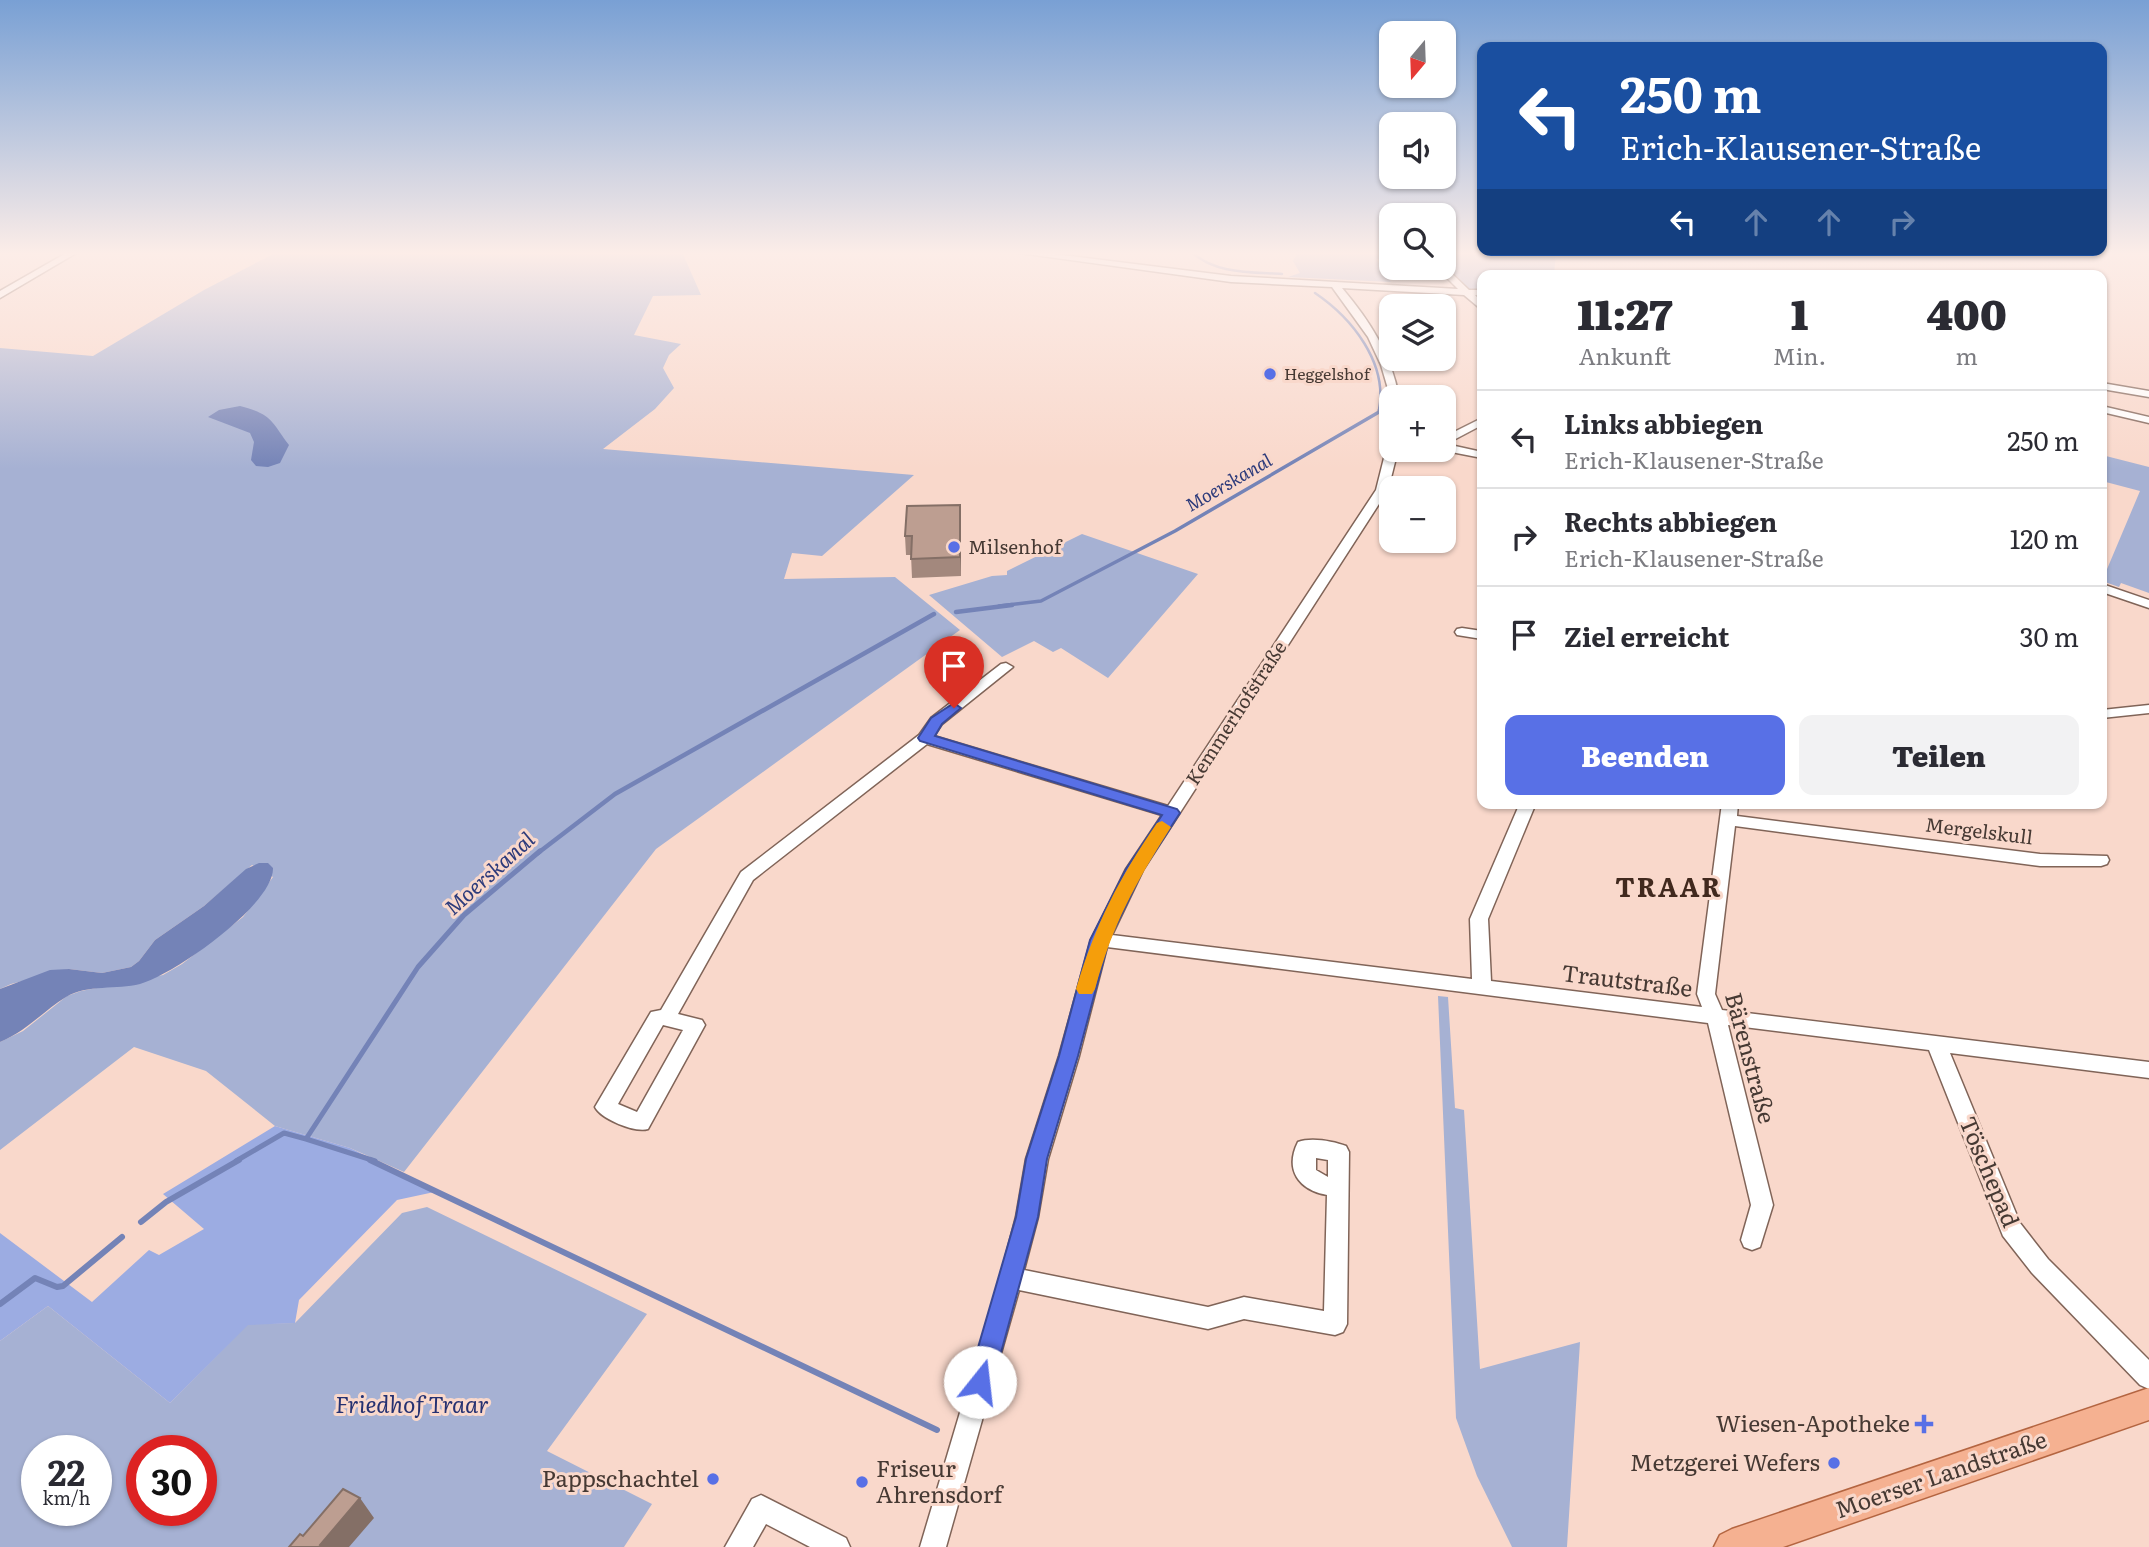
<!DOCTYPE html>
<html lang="de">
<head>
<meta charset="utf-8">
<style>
	:root { --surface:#fff; --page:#f2f2f3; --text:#2b2b33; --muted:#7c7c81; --line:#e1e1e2; --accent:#5870e6 }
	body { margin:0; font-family:Literata,serif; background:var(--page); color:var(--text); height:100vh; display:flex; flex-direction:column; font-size:26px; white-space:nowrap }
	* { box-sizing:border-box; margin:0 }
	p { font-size:23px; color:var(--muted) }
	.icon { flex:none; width:38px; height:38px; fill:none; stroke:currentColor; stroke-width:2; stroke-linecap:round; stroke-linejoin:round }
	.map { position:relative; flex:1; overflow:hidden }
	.side { position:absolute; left:1477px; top:270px; width:630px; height:539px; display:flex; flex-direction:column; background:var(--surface); border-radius:14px; box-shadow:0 2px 5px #0004 }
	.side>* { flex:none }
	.banner { position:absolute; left:1477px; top:42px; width:630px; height:214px; border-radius:14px; box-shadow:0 2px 5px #0004; background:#1a4fa0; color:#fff; overflow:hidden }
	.needle { width:46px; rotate:199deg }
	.buttons { position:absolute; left:1379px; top:21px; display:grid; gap:14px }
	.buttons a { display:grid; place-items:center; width:77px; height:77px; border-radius:14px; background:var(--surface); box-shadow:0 2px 5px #0004; font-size:35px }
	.speed { position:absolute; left:21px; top:1435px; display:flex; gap:14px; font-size:35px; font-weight:700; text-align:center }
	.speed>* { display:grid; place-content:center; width:91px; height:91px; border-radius:50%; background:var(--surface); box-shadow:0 2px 5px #0004; line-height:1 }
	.speed small { font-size:18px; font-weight:400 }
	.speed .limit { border:10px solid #d22; background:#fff; color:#111 }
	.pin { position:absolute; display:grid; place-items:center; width:60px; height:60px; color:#fff; margin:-72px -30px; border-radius:50% 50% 50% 0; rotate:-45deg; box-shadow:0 0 7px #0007 }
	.pin .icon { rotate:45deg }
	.me { position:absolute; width:77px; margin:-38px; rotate:16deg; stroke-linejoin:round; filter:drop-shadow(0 0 5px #0008) }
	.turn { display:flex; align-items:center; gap:24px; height:147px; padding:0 28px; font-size:32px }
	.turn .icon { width:91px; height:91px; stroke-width:2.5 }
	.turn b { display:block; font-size:49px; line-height:60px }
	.lanes { display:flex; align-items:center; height:66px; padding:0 28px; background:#0003; justify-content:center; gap:35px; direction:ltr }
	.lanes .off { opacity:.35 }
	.eta { display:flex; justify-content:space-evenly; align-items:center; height:119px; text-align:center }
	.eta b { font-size:42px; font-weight:800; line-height:49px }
	.action { display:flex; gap:14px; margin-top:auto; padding:14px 28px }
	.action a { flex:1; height:80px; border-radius:14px; background:var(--accent); color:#fff; font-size:28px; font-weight:800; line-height:80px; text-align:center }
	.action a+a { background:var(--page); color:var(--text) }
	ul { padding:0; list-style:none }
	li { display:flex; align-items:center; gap:21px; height:98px; padding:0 28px; border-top:2px solid var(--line) }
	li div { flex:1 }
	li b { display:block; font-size:26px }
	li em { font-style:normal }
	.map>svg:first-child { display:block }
</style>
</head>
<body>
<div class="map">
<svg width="2149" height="1547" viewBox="0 0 2149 1547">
	<rect width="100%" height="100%" fill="#f9d8cb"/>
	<path fill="#a6b1d3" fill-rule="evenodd" d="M 277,252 L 682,252 L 701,295 L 653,296 L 634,335 L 681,344 L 669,355 L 663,368 L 674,388 L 655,409 L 603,449 L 914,475 L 822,556 L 792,553 L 784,579 L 895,577 L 960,630 L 656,849 L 404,1172 L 350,1148 L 275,1126 L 206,1071 L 134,1047 L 0,1150 L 0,1042 L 23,1031 L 67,996 L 81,991 L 163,975 L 182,964 L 243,917 L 273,877 L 252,865 L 204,906 L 155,940 L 139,961 L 131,967 L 102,973 L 69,969 L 11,984 L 0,989 L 0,348 L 93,356 L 204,290 Z
		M 1298,252 L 1391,252 L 1391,258 L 1376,259 L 1391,282 L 1288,277 L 1300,273 L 1293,261 Z
		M 1444,252 L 1556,252 L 1554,275 L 1508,270 L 1505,275 L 1482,275 L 1482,292 L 1468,289 L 1444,266 Z
		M 2102,455 L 2149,467 L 2149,593 L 2121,583 L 2119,587 L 2102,581 L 2140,491 L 2102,481 Z
		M 1082,534 L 1198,574 L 1108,678 L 1061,648 L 1053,652 L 1034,641 L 1002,657 L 929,595 L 992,576 L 1007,575 L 1007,571 Z
		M 1438,996 L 1448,997 L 1455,1108 L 1464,1110 L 1480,1369 L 1580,1342 L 1567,1547 L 1512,1547 L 1477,1476 L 1456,1418 Z
		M 427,1207 L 647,1314 L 547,1451 L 652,1504 L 624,1547 L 0,1547 L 0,1341 L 48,1306 L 170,1403 L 248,1324 L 295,1323 L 402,1213 ZM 37,1451 L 96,1451 L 96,1510 L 37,1510 ZM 142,1451 L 201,1451 L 201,1510 L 142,1510 Z"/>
	<path fill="#9cace2" d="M 275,1126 L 350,1148 L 439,1191 L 397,1200 L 299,1300 L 295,1323 L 248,1325 L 170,1403 L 48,1306 L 0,1341 L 0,1233 L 92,1302 L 149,1250 L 159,1255 L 204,1229 L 163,1194 Z"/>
	<path fill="#7483b7" d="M 240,406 C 272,414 271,421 289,445 L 280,463 L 268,467 L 256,466 L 251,460 L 254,442 L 250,433 L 208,417 L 219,410 Z
		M 259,863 L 268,863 L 273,868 C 274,905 173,975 140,984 C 117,990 87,984 66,997 C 42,1012 28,1030 0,1042 L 0,989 L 50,970 L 69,969 L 102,973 L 131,967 L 139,961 L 155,940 L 204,906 L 246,869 Z"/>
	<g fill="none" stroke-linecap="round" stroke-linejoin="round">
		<path stroke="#7483b7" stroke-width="2.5" d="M 1192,252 C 1214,274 1253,272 1282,274
			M 1315,293 C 1352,318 1388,363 1379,410"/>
		<path stroke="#7483b7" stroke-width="3.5" d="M 999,606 L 1041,601 L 1175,531 L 1379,412 L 1380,408"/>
		<path stroke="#7483b7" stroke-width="4.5" d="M 956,612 L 1012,605
			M 538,853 L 615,794 L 934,614"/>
		<path stroke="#7483b7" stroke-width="5" d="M 306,1139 L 375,1161
			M 236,1161 L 284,1133 L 306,1139 L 418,967 L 464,915 L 540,851"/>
		<path stroke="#7483b7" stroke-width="6" d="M 370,1160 L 937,1430
			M 141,1222 L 166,1202 L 239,1160
			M 0,1304 L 35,1278 L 57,1287 L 63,1286 L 122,1237"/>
		<defs>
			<path id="minor" d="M 68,252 L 78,252 L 0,298 L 0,291 Z
				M 1012,252 L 1038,252 L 1231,276 L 1458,289 L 1437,268 L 1444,266 L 1469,290 L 1482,290 L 1482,296 L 1475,295 L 1482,302 L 1482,310 L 1464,295 L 1342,288 C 1370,321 1391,354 1399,397 L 1391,397 L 1391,399 L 1381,365 L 1368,337 L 1332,287 L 1231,282 Z
				M 2102,383 L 2149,391 L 2149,397 L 2102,389 Z
				M 2106,407 L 2149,417 L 2149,423 L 2102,412 L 2102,408 Z
				M 1482,418 L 1482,425 L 1446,444 L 1482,452 L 1482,458 L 1441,450 L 1444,450 L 1444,437 Z
				M 1391,447 L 1391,450 L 1398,450 L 1388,490 L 1143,870 L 1112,935 L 1472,979 L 1470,919 L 1520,803 L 1536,803 L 1488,919 L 1491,981 L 1702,1007 L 1697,994 L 1722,803 L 1738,803 L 1737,816 L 2040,854 L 2107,856 L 2109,860 L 2107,864 L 2101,866 L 2040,866 L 1735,826 L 1715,994 L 1722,1010 L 2149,1062 L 2149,1078 L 1950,1053 L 2020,1223 L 2048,1259 L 2149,1360 L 2149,1389 L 2140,1385 L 2032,1273 L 2003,1236 L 1929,1050 L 1728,1025 L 1773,1205 L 1760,1247 L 1752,1250 L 1744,1247 L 1741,1240 L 1751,1205 L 1708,1023 L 1107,947 L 1079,1056 L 1048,1159 L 1038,1217 L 1024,1270 L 1208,1307 L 1244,1297 L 1324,1311 L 1327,1195 C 1299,1190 1284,1170 1298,1142 C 1311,1137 1333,1141 1346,1146 L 1349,1152 L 1347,1324 L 1343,1332 L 1335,1335 L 1244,1319 L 1208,1329 L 1019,1290 L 946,1547 L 920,1547 L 1000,1278 L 1016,1217 L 1026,1159 L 1059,1056 L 1091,940 L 1126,869 L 1162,815 L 927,744 L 753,880 L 678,1014 L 702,1020 L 705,1025 L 648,1129 C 635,1133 601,1119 595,1107 L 651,1012 L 661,1010 L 741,872 L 919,735 L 931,718 L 1001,664 L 1006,663 L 1013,667 L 942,724 L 934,736 L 1168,806 L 1376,490 L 1386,450 ZM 663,1025 L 683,1030 L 637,1112 L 618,1104 ZM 1316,1158 L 1328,1160 L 1328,1177 L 1316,1170 Z
				M 2102,584 L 2149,600 L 2149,608 L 2102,592 Z
				M 1462,628 L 1482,631 L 1482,639 L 1457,635 L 1455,632 L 1457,629 Z
				M 2149,705 L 2149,713 L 2102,718 L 2102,710 Z
				M 761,1495 L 846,1538 L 850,1547 L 810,1547 L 766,1524 L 753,1547 L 725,1547 L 752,1499 Z"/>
			<path id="major" d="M 2149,1388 L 2149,1420 L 1783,1547 L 1714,1547 L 1720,1535 L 1732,1529 Z"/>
		</defs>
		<use href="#minor" stroke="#806458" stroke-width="3"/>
		<use href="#major" stroke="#b46541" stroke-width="3"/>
		<use href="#minor" fill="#fff" fill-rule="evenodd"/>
		<use href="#major" fill="#f5b191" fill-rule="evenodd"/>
	</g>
	<path fill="#a3887d" d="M 960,505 L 961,576 L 912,578 L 911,555 L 906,555 L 905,536 Z"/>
	<path fill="#846f66" d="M 960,505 L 961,523 L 961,576 L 960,557 Z
		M 360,1498 L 374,1518 L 349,1547 L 322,1547 L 320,1545 Z"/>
	<path fill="#bd9e91" stroke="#846f66" stroke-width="2" d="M 960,505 L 960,557 L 911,559 L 912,536 L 905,536 L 907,506 Z
		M 343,1489 L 360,1498 L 320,1545 L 323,1547 L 289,1547 L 300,1534 L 303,1536 Z"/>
	<linearGradient id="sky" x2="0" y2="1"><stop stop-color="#79a0d4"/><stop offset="0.54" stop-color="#fcede8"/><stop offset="1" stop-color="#fcede8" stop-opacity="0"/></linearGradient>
	<rect width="2149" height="469" fill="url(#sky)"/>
	<path fill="#5870e6" stroke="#394996" stroke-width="2" d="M 954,703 L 961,708 L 942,724 L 935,736 L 1177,809 L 1180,813 L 1143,870 L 1109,940 L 1078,1056 L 1047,1159 L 1038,1217 L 993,1382 L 989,1390 L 980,1394 L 972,1390 L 968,1382 L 1016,1217 L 1026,1159 L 1059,1056 L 1090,940 L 1126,869 L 1162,815 L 920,741 L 918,738 L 931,718 Z"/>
	<path fill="#f59e0b" d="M 1162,821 L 1171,827 C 1135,884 1113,923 1095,989 L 1092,994 L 1079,994 L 1076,989 C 1096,923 1118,880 1157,823 Z"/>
	<g fill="#5870e6" stroke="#f9d8cb" stroke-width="2.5">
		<circle cx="1270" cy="374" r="7"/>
		<circle cx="954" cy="547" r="7"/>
		<path d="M1920.5 1413.5h7v7h7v7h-7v7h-7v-7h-7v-7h7z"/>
		<circle cx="1834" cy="1463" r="7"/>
		<circle cx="713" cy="1479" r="7"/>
		<circle cx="862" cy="1482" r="7"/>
	</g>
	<g text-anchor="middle" stroke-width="6" stroke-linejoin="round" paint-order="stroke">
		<g font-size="16" fill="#463933" stroke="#f9d8cb" text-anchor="start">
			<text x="1284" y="380">Heggelshof</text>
		</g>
		<g font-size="18" font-style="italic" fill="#2d3b7b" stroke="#f9d8cb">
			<text transform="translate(1229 483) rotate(-30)" y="6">Moerskanal</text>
		</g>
		<g font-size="19" fill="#463933" stroke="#f9d8cb" text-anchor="start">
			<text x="968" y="554">Milsenhof</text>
		</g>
		<g font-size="19" fill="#463933" stroke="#f9d8cb">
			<text transform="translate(1236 713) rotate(-57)" y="7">Kemmerhofstraße</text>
			<text transform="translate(1979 831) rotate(7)" y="7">Mergelskull</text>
		</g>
		<g font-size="21" font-style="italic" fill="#2d3b7b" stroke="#f9d8cb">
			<text transform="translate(490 874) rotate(-42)" y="7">Moerskanal</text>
		</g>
		<g font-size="23" fill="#463933" stroke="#f9d8cb">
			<text transform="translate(1627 981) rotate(7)" y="8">Trautstraße</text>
			<text transform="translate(1750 1058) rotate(75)" y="8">Bärenstraße</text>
			<text transform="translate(1989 1172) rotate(67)" y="8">Töschepad</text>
			<text transform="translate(1941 1475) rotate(-19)" y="8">Moerser Landstraße</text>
		</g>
		<g font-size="23" font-style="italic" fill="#253171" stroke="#f9d8cb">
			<text x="412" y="1413">Friedhof Traar</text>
		</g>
		<g font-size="23" fill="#463933" stroke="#f9d8cb" text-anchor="end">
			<text x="1910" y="1432">Wiesen-Apotheke</text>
			<text x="1820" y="1471">Metzgerei Wefers</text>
			<text x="876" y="1477" text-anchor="start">Friseur<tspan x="876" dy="26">Ahrensdorf</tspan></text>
			<text x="699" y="1487">Pappschachtel</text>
		</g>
		<g font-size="26" font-weight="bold" letter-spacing="2" fill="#41291e" stroke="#f9d8cb">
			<text x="1669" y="897">TRAAR</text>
		</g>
	</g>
</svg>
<div class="buttons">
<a><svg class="needle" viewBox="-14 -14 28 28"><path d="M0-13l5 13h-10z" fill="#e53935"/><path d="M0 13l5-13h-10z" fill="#7c7c81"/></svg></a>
<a><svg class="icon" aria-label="sound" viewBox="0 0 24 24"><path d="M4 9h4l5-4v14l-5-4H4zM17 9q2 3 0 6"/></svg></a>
<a><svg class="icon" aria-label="search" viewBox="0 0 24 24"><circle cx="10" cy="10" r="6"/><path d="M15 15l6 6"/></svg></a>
<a><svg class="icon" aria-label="layers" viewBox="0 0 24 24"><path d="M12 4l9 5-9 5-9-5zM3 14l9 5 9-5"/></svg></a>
<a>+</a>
<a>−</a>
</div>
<div class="speed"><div>22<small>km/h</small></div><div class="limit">30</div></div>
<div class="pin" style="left:954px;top:708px;background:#d93025"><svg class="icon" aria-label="arrive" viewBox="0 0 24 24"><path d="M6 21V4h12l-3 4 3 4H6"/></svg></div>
<svg class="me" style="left:980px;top:1382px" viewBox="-20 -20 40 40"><circle r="19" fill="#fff"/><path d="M0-13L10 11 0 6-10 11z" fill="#5870e6"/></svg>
<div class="banner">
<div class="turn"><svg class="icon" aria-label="left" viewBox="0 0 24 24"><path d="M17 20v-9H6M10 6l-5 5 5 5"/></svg><div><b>250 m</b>Erich-Klausener-Straße</div></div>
<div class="lanes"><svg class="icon" aria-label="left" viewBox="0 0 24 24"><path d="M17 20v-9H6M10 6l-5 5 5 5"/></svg><svg class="icon off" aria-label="ahead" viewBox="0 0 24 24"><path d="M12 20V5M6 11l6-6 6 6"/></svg><svg class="icon off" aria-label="ahead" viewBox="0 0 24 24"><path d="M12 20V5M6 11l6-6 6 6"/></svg><svg class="icon off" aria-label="right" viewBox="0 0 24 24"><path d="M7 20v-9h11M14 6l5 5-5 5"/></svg></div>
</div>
<section class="side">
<div class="eta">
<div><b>11:27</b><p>Ankunft</p></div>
<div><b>1</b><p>Min.</p></div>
<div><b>400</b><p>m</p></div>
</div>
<ul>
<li><svg class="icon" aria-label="left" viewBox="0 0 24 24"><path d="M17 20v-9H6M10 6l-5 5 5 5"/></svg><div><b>Links abbiegen</b><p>Erich-Klausener-Straße</p></div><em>250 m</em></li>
<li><svg class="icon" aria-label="right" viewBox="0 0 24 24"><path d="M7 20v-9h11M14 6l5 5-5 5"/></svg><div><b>Rechts abbiegen</b><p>Erich-Klausener-Straße</p></div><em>120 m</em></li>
<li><svg class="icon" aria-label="arrive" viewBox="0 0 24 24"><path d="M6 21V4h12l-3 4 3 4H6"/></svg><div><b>Ziel erreicht</b></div><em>30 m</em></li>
</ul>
<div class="action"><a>Beenden</a><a>Teilen</a></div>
</section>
</div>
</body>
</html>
